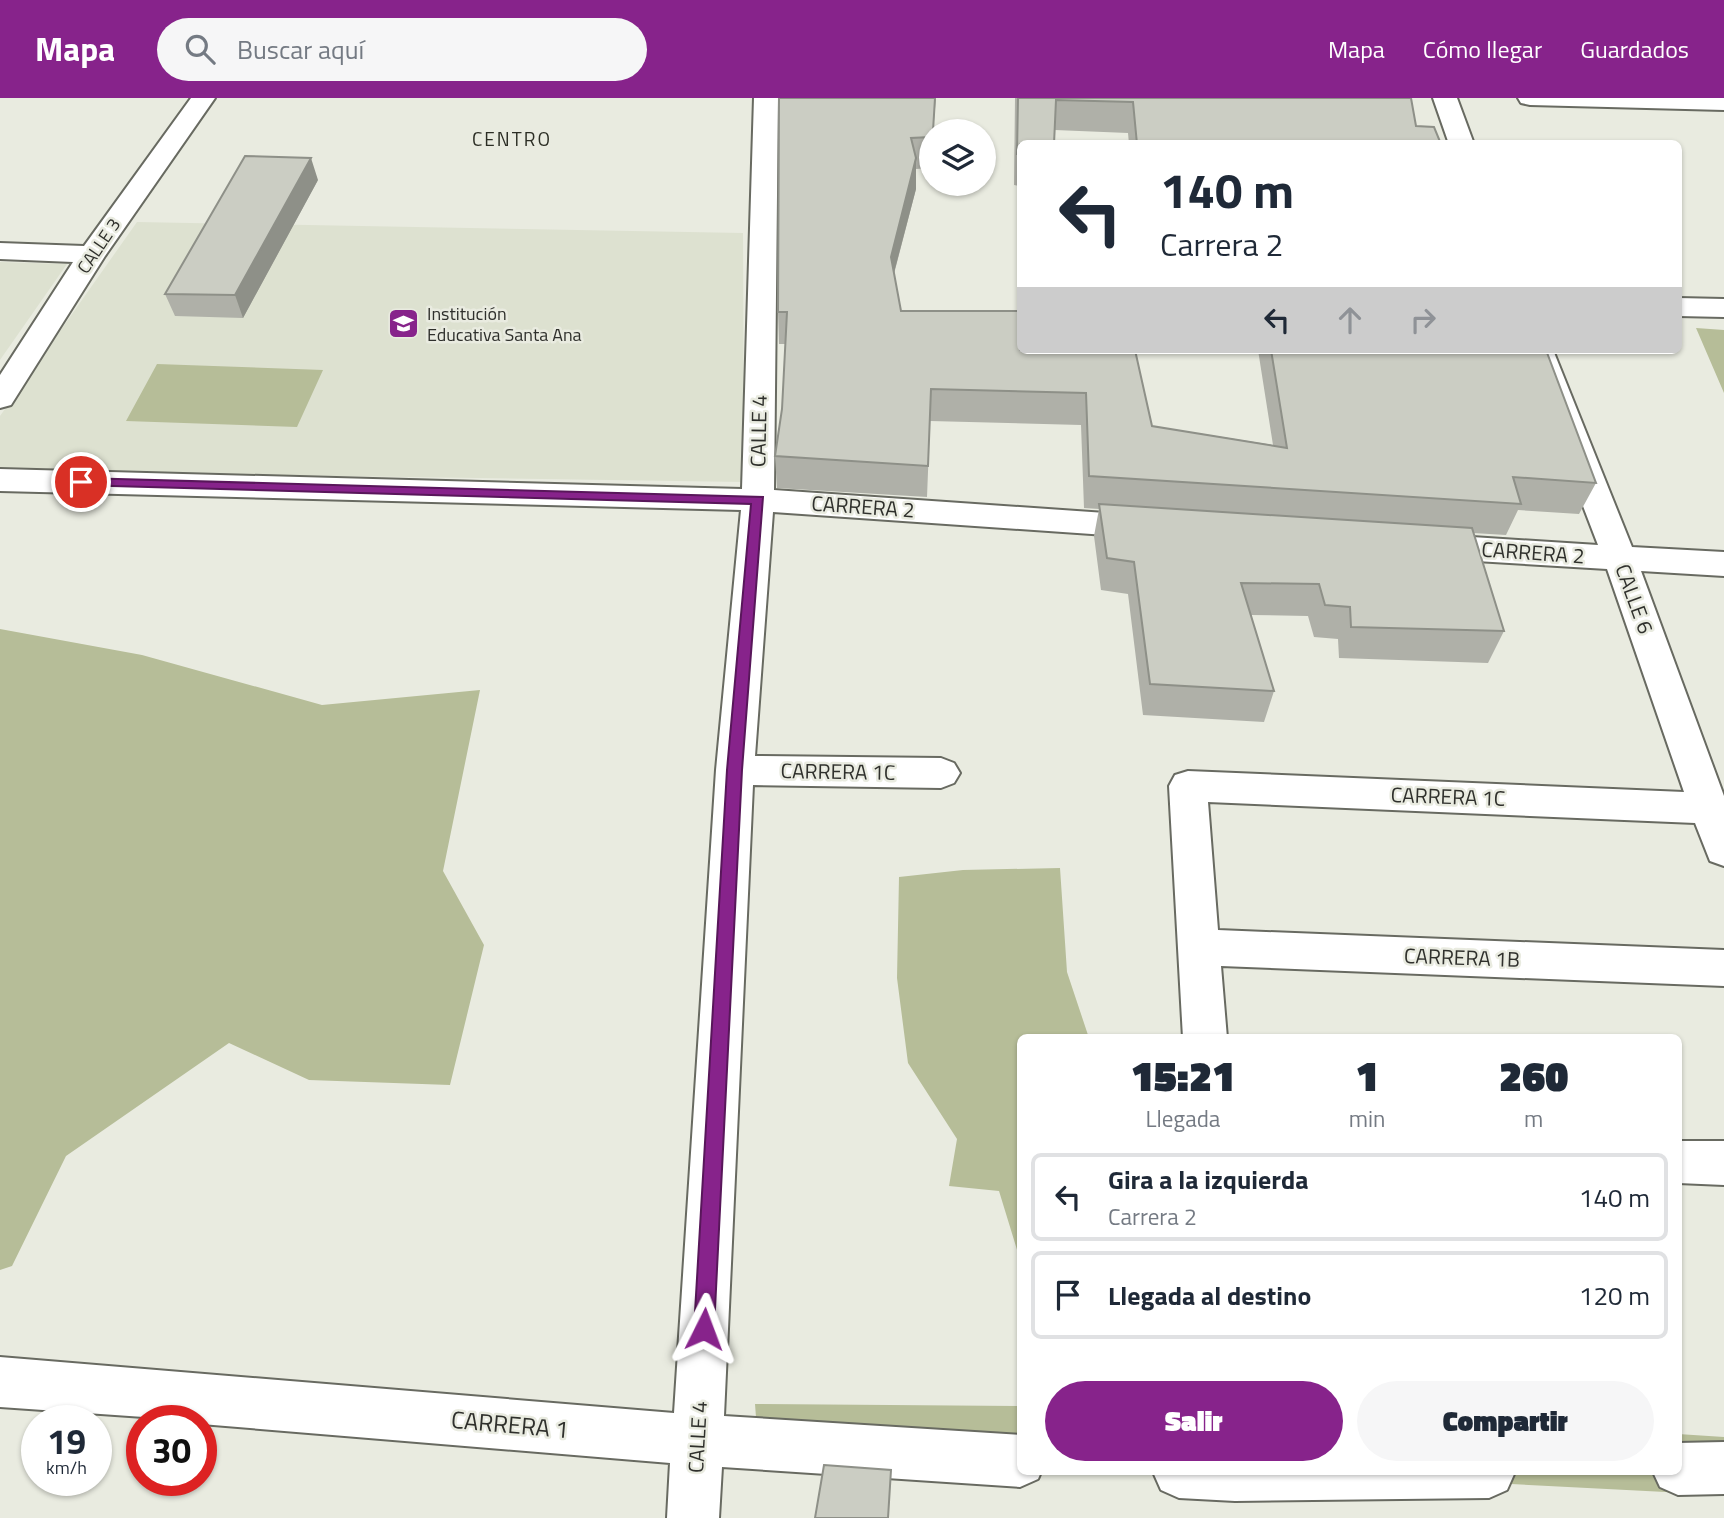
<!DOCTYPE html>
<html lang="es">
<head>
<meta charset="utf-8">
<style>
	:root { --surface:#fff; --page:#f6f6f7; --text:#1f2937; --muted:#747a83; --line:#e0e1e3; --accent:#87238b }
	body { margin:0; font-family:"Titillium Web",sans-serif; background:var(--page); color:var(--text); height:100vh; display:flex; flex-direction:column; font-size:26px; white-space:nowrap }
	* { box-sizing:border-box; margin:0 }
	p { font-size:23px; color:var(--muted) }
	.icon { flex:none; width:38px; height:38px; fill:none; stroke:currentColor; stroke-width:2; stroke-linecap:round; stroke-linejoin:round }
	.map { position:relative; flex:1; overflow:hidden }
	.panel { position:absolute; left:1017px; top:936px; width:665px; height:441px; display:flex; flex-direction:column; background:var(--surface); border-radius:10px; box-shadow:0 2px 5px #0004 }
	.panel>* { flex:none }
	.guide { position:absolute; left:1017px; top:42px; width:665px; height:214px; border-radius:10px; box-shadow:0 2px 5px #0004; background:#fff; color:var(--text); overflow:hidden }
	.buttons { position:absolute; left:919px; top:21px; display:grid; gap:14px }
	.buttons a { display:grid; place-items:center; width:77px; height:77px; border-radius:50%; background:var(--surface); box-shadow:0 2px 5px #0004; font-size:35px }
	.speed { position:absolute; left:21px; top:1307px; display:flex; gap:14px; font-size:35px; font-weight:700; text-align:center }
	.speed>* { display:grid; place-content:center; width:91px; height:91px; border-radius:50%; background:var(--surface); box-shadow:0 2px 5px #0004; line-height:1 }
	.speed small { font-size:18px; font-weight:400 }
	.speed .limit { border:10px solid #d22; background:#fff; color:#111 }
	.pin { position:absolute; display:grid; place-items:center; width:60px; height:60px; color:#fff; margin:-30px; border:4px solid #fff; border-radius:50%; box-shadow:0 2px 7px #0007 }
	.me { position:absolute; width:77px; margin:-38px; rotate:3deg; stroke-linejoin:round; filter:drop-shadow(0 0 5px #0008) }
	.turn { display:flex; align-items:center; gap:24px; height:147px; padding:0 28px; font-size:32px }
	.turn .icon { width:91px; height:91px; stroke-width:2.5 }
	.turn b { display:block; font-size:49px; line-height:60px }
	.lanes { display:flex; align-items:center; height:66px; padding:0 28px; background:#0003; justify-content:center; gap:35px; direction:ltr }
	.lanes .off { opacity:.35 }
	.eta { display:flex; justify-content:space-evenly; align-items:center; height:119px; text-align:center }
	.eta b { font-size:42px; font-weight:800; line-height:49px }
	.button { display:flex; gap:14px; margin-top:auto; padding:14px 28px }
	.button a { flex:1; height:80px; border-radius:42px; background:var(--accent); color:#fff; font-size:28px; font-weight:800; line-height:80px; text-align:center }
	.button a+a { background:var(--page); color:var(--text) }
	ul { padding:0; list-style:none }
	li { display:flex; align-items:center; gap:21px; height:88px; margin:0 14px 10px; padding:0 14px; border:4px solid var(--line); border-radius:10px }
	li div { flex:1 }
	li b { display:block; font-size:26px }
	li em { font-style:normal }
	header { display:flex; align-items:center; gap:42px; box-sizing:border-box; height:98px; padding:0 35px; background:var(--accent); color:#fff }
	header strong { font-size:33px }
	nav { display:flex; gap:38px; margin-inline-start:auto; font-size:24px }
	.search { width:490px; height:63px; background:var(--page); display:flex; align-items:center; gap:18px; box-sizing:border-box; padding:0 24px; border-radius:38px; color:var(--muted); font-size:26px }
	.map>svg:first-child { display:block }
</style>
</head>
<body>
<header>
<strong>Mapa</strong>
<div class="search"><svg class="icon" aria-label="search" viewBox="0 0 24 24"><circle cx="10" cy="10" r="6"/><path d="M15 15l6 6"/></svg>Buscar aquí</div>
<nav><a>Mapa</a><a>Cómo llegar</a><a>Guardados</a></nav>
</header>
<div class="map">
<svg width="1724" height="1420" viewBox="0 0 1724 1420">
	<rect width="100%" height="100%" fill="#e9ebe0"/>
	<path fill="#dde1d0" d="M 137,124 L 743,135 L 744,384 L 0,373 L 0,318 Z
		M 0,164 L 67,166 L 0,262 Z"/>
	<path fill="#b6bd98" d="M 1696,230 L 1724,232 L 1724,295 Z
		M 157,266 L 323,272 L 297,329 L 126,323 Z
		M 0,531 L 142,557 L 322,607 L 480,592 L 443,773 L 484,847 L 450,987 L 309,982 L 229,945 L 66,1058 L 12,1168 L 0,1172 Z
		M 1060,770 L 1067,874 L 1089,940 L 1020,940 L 1018,1155 L 999,1093 L 949,1088 L 957,1041 L 908,965 L 897,880 L 899,779 L 963,772 Z
		M 755,1306 L 1020,1308 L 1020,1360 L 758,1346 Z
		M 1678,1336 L 1724,1339 L 1724,1397 L 1278,1374 L 1678,1374 Z"/>
	<g fill="none" stroke-linecap="round" stroke-linejoin="round">
		<defs>
			<path id="minor" d="M 191,0 L 215,0 L 105,158 L 11,307 L 0,310 L 0,277 L 73,164 L 0,161 L 0,145 L 84,148 Z
				M 754,0 L 778,0 L 774,392 L 1149,418 L 1161,421 L 1165,429 L 1161,437 L 1149,440 L 773,414 L 755,658 L 941,660 L 954,665 L 960,675 L 954,685 L 941,690 L 753,687 L 724,1318 L 1020,1337 L 1020,1374 L 1041,1374 L 1038,1381 L 1020,1389 L 722,1369 L 719,1420 L 667,1420 L 670,1365 L 201,1326 L 201,1323 L 0,1309 L 0,1259 L 674,1315 L 716,672 L 741,412 L 0,393 L 0,371 L 742,391 Z
				M 1433,0 L 1457,0 L 1474,46 L 1449,46 Z
				M 1518,0 L 1724,0 L 1724,12 L 1530,7 L 1521,5 Z
				M 1678,200 L 1724,201 L 1724,219 L 1678,218 Z
				M 1523,252 L 1553,252 L 1632,449 L 1724,454 L 1724,478 L 1641,473 L 1724,698 L 1724,768 L 1710,763 L 1695,725 L 1208,704 L 1218,832 L 1724,852 L 1724,888 L 1221,868 L 1227,940 L 1183,940 L 1169,688 L 1175,677 L 1188,673 L 1684,694 L 1607,471 L 1426,460 L 1414,456 L 1409,448 L 1414,440 L 1426,436 L 1598,447 Z
				M 1678,1043 L 1724,1043 L 1724,1087 L 1678,1085 Z
				M 1724,1344 L 1724,1396 L 1678,1397 L 1660,1389 L 1653,1374 L 1678,1374 L 1678,1345 Z
				M 1153,1374 L 1515,1374 L 1507,1392 L 1489,1400 L 1235,1403 L 1179,1400 L 1161,1392 Z"/>
		</defs>
		<use href="#minor" stroke="#686a61" stroke-width="4"/>
		<use href="#minor" fill="#fff" fill-rule="evenodd"/>
	</g>
	<path fill="#afb0a8" d="M 779,0 L 936,0 L 933,33 L 931,33 L 931,70 L 916,71 L 916,91 L 894,176 L 901,213 L 1020,213 L 1152,328 L 1273,347 L 1258,252 L 1546,252 L 1596,385 L 1579,416 L 1518,412 L 1506,437 L 1473,435 L 1504,533 L 1488,565 L 1339,560 L 1338,541 L 1314,539 L 1308,518 L 1251,517 L 1274,593 L 1264,624 L 1143,617 L 1128,496 L 1101,492 L 1094,438 L 1099,411 L 1084,410 L 1081,327 L 930,323 L 927,399 L 777,390 L 775,358 L 782,311 L 785,246 L 779,246 L 778,214 Z
		M 1015,0 L 1411,0 L 1416,28 L 1441,46 L 1129,46 L 1128,35 L 1055,32 L 1020,46 L 1020,88 L 1014,87 Z
		M 318,82 L 243,220 L 175,218 L 165,196 Z"/>
	<path fill="#8e9088" d="M 311,60 L 318,82 L 243,220 L 235,197 Z
		M 916,60 L 916,91 L 890,190 L 891,159 Z"/>
	<path fill="#cbcdc3" stroke="#8e9088" stroke-width="2" d="M 779,0 L 935,0 L 933,33 L 931,33 L 931,39 L 911,40 L 916,60 L 891,159 L 901,213 L 1020,213 L 1020,252 L 1135,252 L 1152,328 L 1287,350 L 1271,252 L 1546,252 L 1596,385 L 1513,379 L 1521,406 L 1089,378 L 1086,295 L 931,291 L 928,368 L 775,358 L 782,311 L 787,214 L 778,214 Z
		M 1018,0 L 1411,0 L 1416,28 L 1434,29 L 1441,46 L 1137,46 L 1133,4 L 1056,2 L 1054,46 L 1020,46 L 1020,56 L 1017,56 Z
		M 245,58 L 311,60 L 235,197 L 165,196 Z
		M 1099,406 L 1472,430 L 1504,533 L 1351,529 L 1350,509 L 1325,507 L 1319,486 L 1241,485 L 1274,593 L 1150,586 L 1134,464 L 1107,460 Z
		M 824,1367 L 891,1372 L 888,1420 L 815,1420 Z"/>
	<path fill="#87238b" stroke="#58175a" stroke-width="2" d="M 81,380 L 763,399 L 742,672 L 714,1231 L 711,1238 L 704,1241 L 697,1238 L 694,1231 L 727,672 L 751,406 L 77,387 L 77,381 Z"/>
	<defs>
		<symbol id="school-square" viewBox="-11 -11 22 22"><rect x="-9" y="-9" width="18" height="18" rx="4" fill="#87238b" stroke="#e9ebe0"/><path d="M0-5L7-2L0 1L-7-2ZM-4 1L0 2.5L4 1V4Q0 6-4 4Z" fill="#fff"/></symbol>
	</defs>
	<g fill-rule="evenodd">
		<use href="#school-square" x="386" y="208" width="35" height="35"/>
	</g>
	<g text-anchor="middle" stroke-width="5" stroke-linejoin="round" paint-order="stroke">
		<g font-size="18" fill="#2f302c" stroke="#e9ebe0">
			<text transform="translate(99 148) rotate(-56)" y="6">CALLE 3</text>
		</g>
		<g font-size="18" fill="#2f302c" stroke="#e9ebe0" text-anchor="start">
			<text x="427" y="222">Institución<tspan x="427" dy="21">Educativa Santa Ana</tspan></text>
		</g>
		<g font-size="19" letter-spacing="2" fill="#2b2d24" stroke="#e9ebe0">
			<text x="512" y="48">CENTRO</text>
		</g>
		<g font-size="21" fill="#2f302c" stroke="#e9ebe0">
			<text transform="translate(759 333) rotate(-89)" y="7">CALLE 4</text>
			<text transform="translate(863 409) rotate(4)" y="7">CARRERA 2</text>
			<text transform="translate(1533 455) rotate(4)" y="7">CARRERA 2</text>
			<text transform="translate(1634 501) rotate(70)" y="7">CALLE 6</text>
			<text transform="translate(838 674) rotate(1)" y="7">CARRERA 1C</text>
			<text transform="translate(1448 699) rotate(2)" y="7">CARRERA 1C</text>
			<text transform="translate(1462 860) rotate(2)" y="7">CARRERA 1B</text>
			<text transform="translate(698 1339) rotate(-87)" y="7">CALLE 4</text>
		</g>
		<g font-size="24" fill="#2f302c" stroke="#e9ebe0">
			<text transform="translate(510 1327) rotate(5)" y="8">CARRERA 1</text>
		</g>
	</g>
</svg>
<div class="buttons">
<a><svg class="icon" aria-label="layers" viewBox="0 0 24 24"><path d="M12 4l9 5-9 5-9-5zM3 14l9 5 9-5"/></svg></a>
</div>
<div class="speed"><div>19<small>km/h</small></div><div class="limit">30</div></div>
<div class="pin" style="left:81px;top:384px;background:#d93025"><svg class="icon" aria-label="arrive" viewBox="0 0 24 24"><path d="M6 21V4h12l-3 4 3 4H6"/></svg></div>
<svg class="me" style="left:704px;top:1231px" viewBox="-20 -20 40 40"><path d="M0-17L14 15 0 8-14 15z" fill="#87238b" stroke="#fff" stroke-width="4"/></svg>
<div class="guide">
<div class="turn"><svg class="icon" aria-label="left" viewBox="0 0 24 24"><path d="M17 20v-9H6M10 6l-5 5 5 5"/></svg><div><b>140 m</b>Carrera 2</div></div>
<div class="lanes"><svg class="icon" aria-label="left" viewBox="0 0 24 24"><path d="M17 20v-9H6M10 6l-5 5 5 5"/></svg><svg class="icon off" aria-label="ahead" viewBox="0 0 24 24"><path d="M12 20V5M6 11l6-6 6 6"/></svg><svg class="icon off" aria-label="right" viewBox="0 0 24 24"><path d="M7 20v-9h11M14 6l5 5-5 5"/></svg></div>
</div>
<section class="panel">
<div class="eta">
<div><b>15:21</b><p>Llegada</p></div>
<div><b>1</b><p>min</p></div>
<div><b>260</b><p>m</p></div>
</div>
<ul>
<li><svg class="icon" aria-label="left" viewBox="0 0 24 24"><path d="M17 20v-9H6M10 6l-5 5 5 5"/></svg><div><b>Gira a la izquierda</b><p>Carrera 2</p></div><em>140 m</em></li>
<li><svg class="icon" aria-label="arrive" viewBox="0 0 24 24"><path d="M6 21V4h12l-3 4 3 4H6"/></svg><div><b>Llegada al destino</b></div><em>120 m</em></li>
</ul>
<div class="button"><a>Salir</a><a>Compartir</a></div>
</section>
</div>
</body>
</html>
